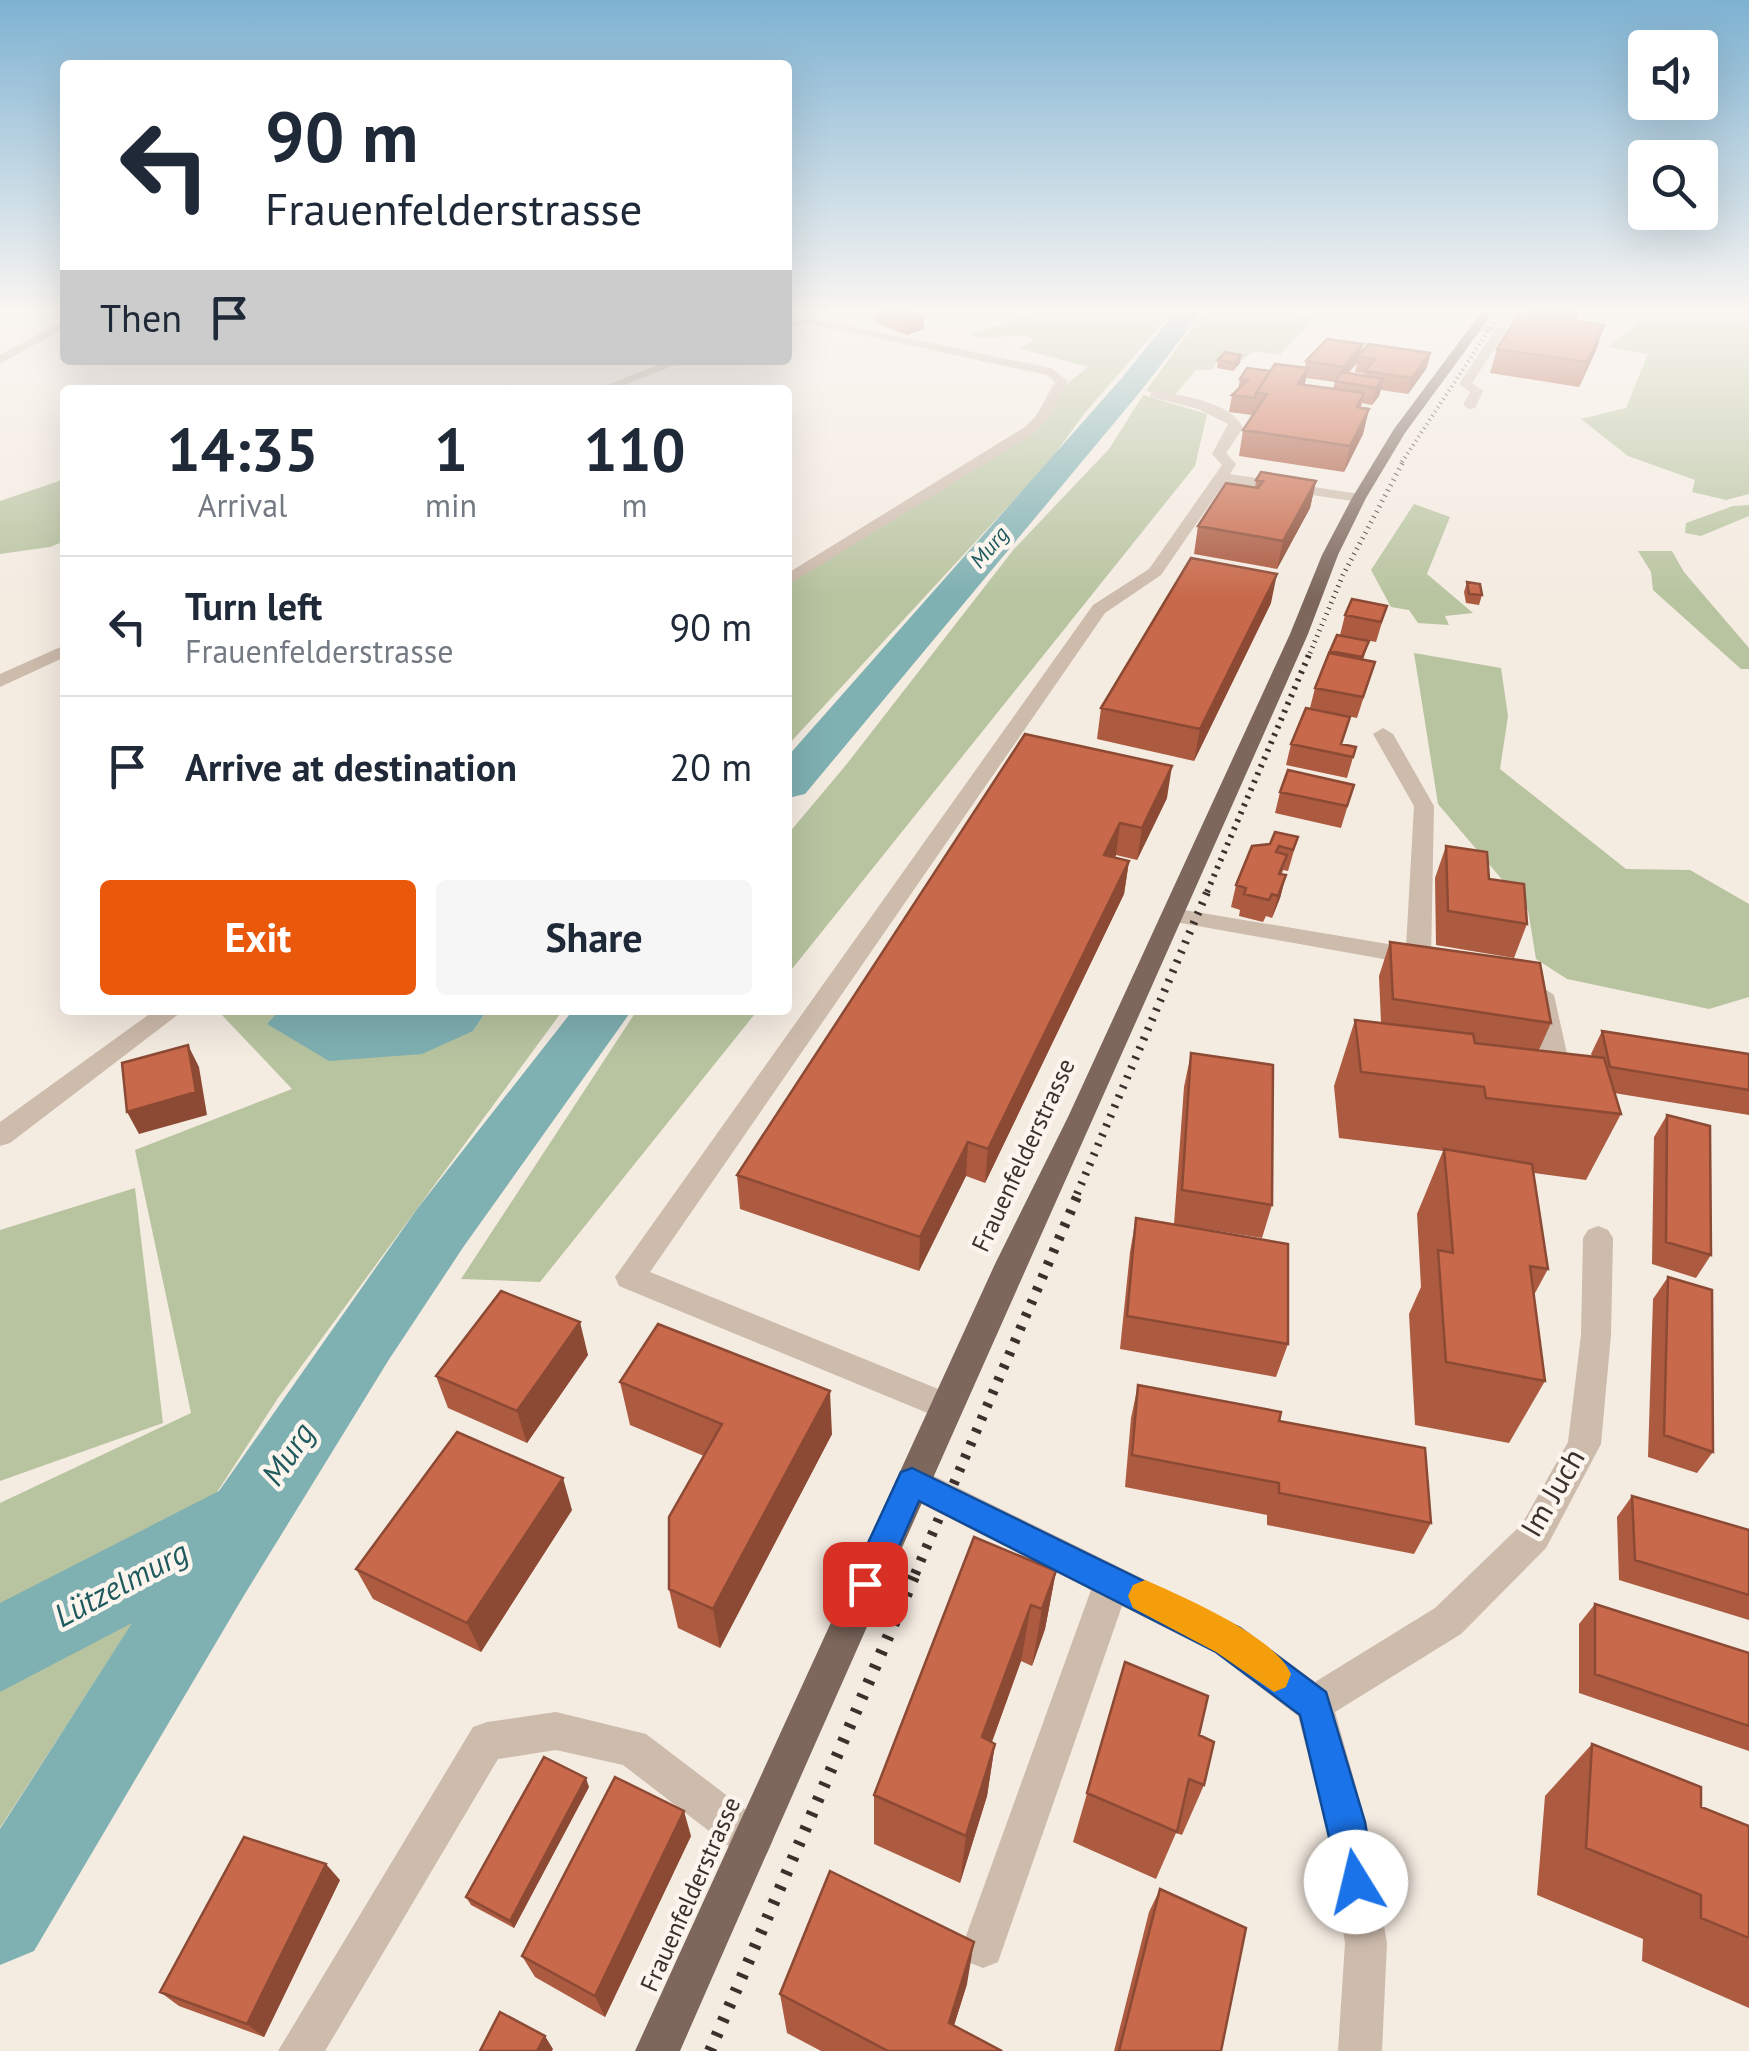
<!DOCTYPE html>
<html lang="en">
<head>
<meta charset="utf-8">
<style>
	:root { --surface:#fff; --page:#f6f6f7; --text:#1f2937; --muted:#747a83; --line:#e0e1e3; --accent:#ea580c }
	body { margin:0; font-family:"PT Sans",sans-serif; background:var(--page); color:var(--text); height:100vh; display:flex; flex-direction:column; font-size:38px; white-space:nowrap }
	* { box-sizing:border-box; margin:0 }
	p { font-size:32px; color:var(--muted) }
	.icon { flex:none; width:55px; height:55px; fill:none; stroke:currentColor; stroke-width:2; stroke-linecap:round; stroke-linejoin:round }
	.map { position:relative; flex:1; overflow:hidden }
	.drawer { position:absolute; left:60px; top:385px; width:732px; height:630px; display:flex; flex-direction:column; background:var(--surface); border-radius:10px; box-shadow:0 10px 40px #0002 }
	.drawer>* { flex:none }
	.top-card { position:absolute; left:60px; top:60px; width:732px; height:305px; border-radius:10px; box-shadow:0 10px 40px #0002; background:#fff; color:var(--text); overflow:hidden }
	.tools { position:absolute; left:1628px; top:30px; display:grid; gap:20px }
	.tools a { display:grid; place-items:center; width:90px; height:90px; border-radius:10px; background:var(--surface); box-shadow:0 10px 40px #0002; font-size:50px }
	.pin { position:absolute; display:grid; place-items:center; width:85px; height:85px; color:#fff; margin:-42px; border-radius:20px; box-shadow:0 5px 15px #0006 }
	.me { position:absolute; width:110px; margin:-55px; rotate:351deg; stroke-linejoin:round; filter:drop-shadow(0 0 8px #0008) }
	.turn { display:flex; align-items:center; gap:35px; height:210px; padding:0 40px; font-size:45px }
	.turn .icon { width:130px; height:130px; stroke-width:2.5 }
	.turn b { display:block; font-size:70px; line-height:85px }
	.then { display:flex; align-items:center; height:95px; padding:0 40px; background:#0003; gap:20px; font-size:38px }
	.eta { display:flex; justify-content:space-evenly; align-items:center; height:170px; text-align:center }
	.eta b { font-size:60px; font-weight:700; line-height:70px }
	.action { display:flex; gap:20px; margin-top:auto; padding:20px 40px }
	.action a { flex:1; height:115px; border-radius:10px; background:var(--accent); color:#fff; font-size:40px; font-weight:700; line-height:115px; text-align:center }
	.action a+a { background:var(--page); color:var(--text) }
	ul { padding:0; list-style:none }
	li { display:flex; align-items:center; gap:30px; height:140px; padding:0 40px; border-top:2px solid var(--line) }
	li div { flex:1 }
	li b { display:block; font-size:38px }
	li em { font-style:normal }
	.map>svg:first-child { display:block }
</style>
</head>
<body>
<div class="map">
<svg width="1749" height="2051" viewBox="0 0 1749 2051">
	<rect width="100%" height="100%" fill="#f4ebe1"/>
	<path fill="#b8c4a0" d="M 1033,310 L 1174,310 L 1083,415 L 1050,461 L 788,745 L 788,582 L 1037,431 L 1066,385 L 1088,367 L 1018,348 L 1034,341 L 1026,335 L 982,338 L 968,334 L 1012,322 Z
		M 1205,310 L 1294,310 L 1314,318 L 1280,355 L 1254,351 L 1242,360 L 1219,359 L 1212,370 L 1196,370 L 1172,398 L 1146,391 Z
		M 1566,310 L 1749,310 L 1749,494 L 1726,500 L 1692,492 L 1695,480 L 1628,456 L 1581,419 L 1626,408 L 1648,354 L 1608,347 L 1646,317 Z
		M 1143,395 L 1207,414 L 1195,466 L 788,974 L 788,834 L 846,765 L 1014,549 L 1109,449 Z
		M 65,479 L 65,541 L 50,547 L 0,554 L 0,501 Z
		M 1414,504 L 1450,517 L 1427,574 L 1473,613 L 1445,616 L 1449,625 L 1418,623 L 1409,610 L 1391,607 L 1371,570 Z
		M 1749,505 L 1749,516 L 1701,536 L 1685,533 L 1686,523 L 1733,506 Z
		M 1638,551 L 1672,551 L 1684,572 L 1749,648 L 1749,669 L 1741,669 L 1653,590 L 1651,572 Z
		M 1414,653 L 1501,668 L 1508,716 L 1500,769 L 1626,869 L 1690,870 L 1749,904 L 1749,997 L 1709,1009 L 1567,979 L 1536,959 L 1528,910 L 1438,804 Z
		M 228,1010 L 279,1010 L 267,1024 L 473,1031 L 487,1010 L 563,1010 L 278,1398 L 0,1828 L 0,1503 L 191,1413 L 135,1150 L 292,1089 L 222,1015 Z
		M 637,1010 L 758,1010 L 540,1282 L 461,1279 Z
		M 135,1188 L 163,1423 L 0,1481 L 0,1230 Z"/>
	<path fill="#7fb0b2" d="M 279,1010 L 487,1010 L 473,1031 L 422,1054 L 329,1061 L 267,1024 Z"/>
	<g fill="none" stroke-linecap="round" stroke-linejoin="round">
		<path fill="#7fb0b2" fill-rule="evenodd" d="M 1177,310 L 1203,310 L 1140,392 L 805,794 L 788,798 L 788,756 L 1120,380 Z
			M 573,1010 L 632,1010 L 464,1246 L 388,1361 L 243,1597 L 34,1951 L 0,1965 L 0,1829 L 132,1623 L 0,1692 L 0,1603 L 219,1491 L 417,1209 Z"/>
		<path fill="#cdbbac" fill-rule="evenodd" d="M 811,318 L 1051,368 L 1068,381 L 1049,418 L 1035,433 L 788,585 L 788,573 L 1025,427 L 1036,416 L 1055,382 L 1047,375 L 811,324 L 788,327 L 788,321 Z
			M 65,320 L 65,328 L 0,364 L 0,355 Z
			M 1477,324 L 1548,335 L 1542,339 L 1504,334 L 1472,383 L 1483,391 L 1475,408 L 1470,409 L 1463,405 L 1470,392 L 1459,384 L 1493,333 L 1473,329 Z
			M 671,360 L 688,360 L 612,390 L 594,390 Z
			M 1156,390 C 1181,396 1232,402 1243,428 L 1226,453 L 1236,464 L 1230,474 L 1359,494 L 1366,498 L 1359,502 L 1225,482 L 1161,575 L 1105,613 L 650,1272 L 958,1397 L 963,1407 L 958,1417 L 947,1421 L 619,1286 L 615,1277 L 1093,605 L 1149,569 L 1222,465 L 1212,454 L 1228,424 L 1198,409 L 1151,397 L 1150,394 Z
			M 65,645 L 65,657 L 0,687 L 0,674 Z
			M 1383,728 L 1393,734 L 1434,806 L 1431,957 L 1427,962 L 1417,965 L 1164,920 L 1161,915 L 1172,908 L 1406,947 L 1414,806 L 1373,734 Z
			M 1542,987 L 1554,995 L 1570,1067 L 1566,1073 L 1548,1073 L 1544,1067 L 1530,995 Z
			M 155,1010 L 184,1010 L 10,1143 L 0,1146 L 0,1122 Z
			M 1598,1226 L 1608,1230 L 1613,1238 L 1611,1335 L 1601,1444 L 1546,1548 L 1461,1634 L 1335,1712 L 1366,1822 L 1387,1943 L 1382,2051 L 1338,2051 L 1345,1943 L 1326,1822 L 1298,1716 L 1215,1653 L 1122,1606 L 998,1962 L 983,1968 L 968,1962 L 962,1947 L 1091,1590 L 900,1493 L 895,1482 L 900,1471 L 912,1466 L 924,1471 L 1241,1627 L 1315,1682 L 1435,1608 L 1522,1524 L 1568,1442 L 1581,1335 L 1583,1238 L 1588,1230 Z
			M 556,1712 L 646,1734 L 767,1826 L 773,1840 L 767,1854 L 753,1860 L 739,1854 L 623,1765 L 556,1750 L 498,1759 L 325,2051 L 278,2051 L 473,1727 L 487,1722 Z"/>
		<path fill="#7d675c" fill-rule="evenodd" d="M 1483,310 L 1495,310 L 1405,433 L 1366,498 L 1338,555 L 1308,634 C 1099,1107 887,1578 680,2051 L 635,2051 L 995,1264 L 1068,1117 L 1290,634 L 1322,555 L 1352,498 L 1394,429 Z"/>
		<path stroke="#3b302b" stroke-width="4" stroke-dasharray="1 4" stroke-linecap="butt" d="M 1402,462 L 1502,310"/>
		<path stroke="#3b302b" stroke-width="5" stroke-dasharray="1 5" stroke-linecap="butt" d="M 1310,653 L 1343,575 L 1404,460"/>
		<path stroke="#3b302b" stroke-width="6" stroke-dasharray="2.5 6" stroke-linecap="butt" d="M 1207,892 L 1311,650"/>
		<path stroke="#3b302b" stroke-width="8" stroke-dasharray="2.5 8" stroke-linecap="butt" d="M 1077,1194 L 1208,890"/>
		<path stroke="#3b302b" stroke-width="10" stroke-dasharray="4 10" stroke-linecap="butt" d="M 915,1574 L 1079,1192"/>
		<path stroke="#3b302b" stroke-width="12" stroke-dasharray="4 12" stroke-linecap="butt" d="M 710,2051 L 916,1572"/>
	</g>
	<path fill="#ac5a40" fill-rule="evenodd" d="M 876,310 L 910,310 L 924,329 L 907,335 L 876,323 Z
		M 1526,310 L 1581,310 L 1577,321 L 1604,325 L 1597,348 L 1579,387 L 1490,373 L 1497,349 L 1524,314 Z
		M 1361,353 L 1429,361 L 1426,369 L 1408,394 L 1381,390 L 1379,396 L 1372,405 L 1362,403 L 1361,408 L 1369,409 L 1363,434 L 1344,472 L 1239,456 L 1243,430 L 1252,418 L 1252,415 L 1229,412 L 1232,395 L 1238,390 L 1240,379 L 1270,371 L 1305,368 L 1306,361 ZM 1357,363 L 1355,372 L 1365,374 L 1364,376 L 1348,373 ZM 1306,378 L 1335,382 L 1333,389 L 1305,385 Z
		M 1241,355 L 1240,363 L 1233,371 L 1217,368 L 1218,360 Z
		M 1256,480 L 1316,481 L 1310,508 L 1277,569 L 1194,554 L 1198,526 L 1255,488 Z
		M 1467,582 L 1482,595 L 1479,605 L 1466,603 L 1464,592 Z
		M 1271,603 L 1194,761 L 1097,739 L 1101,708 Z
		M 1387,606 L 1376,642 L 1340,635 L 1345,615 Z
		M 1337,635 L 1369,641 L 1363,660 L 1375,662 L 1357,718 L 1310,708 L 1315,688 Z
		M 1025,734 L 1167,798 L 1137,860 L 1116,855 L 1114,858 L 1129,861 L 1124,894 L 985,1183 L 966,1176 L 919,1271 L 740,1209 L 737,1175 Z
		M 1291,744 L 1343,744 L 1356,747 L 1347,778 L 1286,765 Z
		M 1354,785 L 1341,828 L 1275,813 L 1280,792 Z
		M 1298,837 L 1288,871 L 1283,870 L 1282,874 L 1286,875 L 1280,898 L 1272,918 L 1266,916 L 1263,922 L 1239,916 L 1240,910 L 1231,907 L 1236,885 L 1270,844 Z
		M 1446,846 L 1489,879 L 1527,924 L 1514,958 L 1436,945 L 1435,878 Z
		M 1390,942 L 1551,1023 L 1539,1050 L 1592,1056 L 1591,1054 L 1602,1031 L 1749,1054 L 1749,1115 L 1614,1093 L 1621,1114 L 1586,1180 L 1534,1173 L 1548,1269 L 1534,1295 L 1545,1381 L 1509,1443 L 1415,1425 L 1409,1314 L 1421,1287 L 1417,1214 L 1443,1151 L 1339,1138 L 1334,1086 L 1355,1020 L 1381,1023 L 1379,976 Z
		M 1191,1053 L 1272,1205 L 1262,1238 L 1174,1224 L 1184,1087 Z
		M 1667,1115 L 1711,1255 L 1696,1278 L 1652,1264 L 1654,1137 Z
		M 1136,1218 L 1288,1344 L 1276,1377 L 1120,1349 L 1130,1252 Z
		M 1668,1277 L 1713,1452 L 1697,1473 L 1648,1457 L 1653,1299 Z
		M 588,1355 L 527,1443 L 448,1408 L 436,1376 Z
		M 620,1382 L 832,1434 L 720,1648 L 678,1628 L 669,1589 L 704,1456 L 630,1425 Z
		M 1138,1385 L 1279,1421 L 1431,1523 L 1414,1554 L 1267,1525 L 1267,1515 L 1125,1487 L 1131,1418 Z
		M 1632,1496 L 1749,1530 L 1749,1620 L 1619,1580 L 1617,1517 Z
		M 572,1510 L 481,1652 L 373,1599 L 356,1569 Z
		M 1056,1571 L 1045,1629 L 1032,1666 L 1021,1661 L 992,1742 L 995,1744 L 987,1796 L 960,1883 L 874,1844 L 874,1795 Z
		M 1595,1604 L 1749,1653 L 1749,1751 L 1579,1693 L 1579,1624 Z
		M 1125,1662 L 1199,1735 L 1204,1785 L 1182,1835 L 1176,1833 L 1156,1879 L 1073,1842 Z
		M 1592,1744 L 1701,1807 L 1749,1826 L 1749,2008 L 1642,1961 L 1643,1939 L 1537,1895 L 1545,1796 Z
		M 589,1787 L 514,1928 L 471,1905 L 466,1897 Z
		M 691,1836 L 605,2017 L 535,1977 L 522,1956 Z
		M 340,1880 L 264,2037 L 179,2006 L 160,1992 Z
		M 1160,1889 L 1221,2051 L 1114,2051 L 1149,1912 Z
		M 967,1984 L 954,2025 L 1002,2051 L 821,2051 L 787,2033 L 780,1994 Z"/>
	<path fill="#8c4a34" d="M 924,314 L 924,329 L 907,335 L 908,319 Z
		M 1604,325 L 1597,348 L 1579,387 L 1587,362 Z
		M 1363,344 L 1357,363 L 1340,383 L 1343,367 Z
		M 1430,353 L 1431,353 L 1426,369 L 1408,394 L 1412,378 Z
		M 1241,355 L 1240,363 L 1233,371 L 1235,363 Z
		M 1308,368 L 1303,392 L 1298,384 Z
		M 1383,379 L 1379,396 L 1372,405 L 1376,388 Z
		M 1369,409 L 1363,434 L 1344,472 L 1350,446 Z
		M 1316,481 L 1310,508 L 1277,569 L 1283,541 Z
		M 1277,574 L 1271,603 L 1194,761 L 1200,729 Z
		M 1172,766 L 1167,798 L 1137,860 L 1142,828 Z
		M 1120,823 L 1116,855 L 1099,888 L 1104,855 Z
		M 1129,861 L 1124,894 L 985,1183 L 988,1149 Z
		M 1286,875 L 1280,898 L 1272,918 L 1278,896 Z
		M 188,1045 L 199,1067 L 207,1115 L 139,1134 L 127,1112 Z
		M 968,1142 L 966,1176 L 919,1271 L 920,1237 Z
		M 580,1322 L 588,1355 L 527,1443 L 517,1411 Z
		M 830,1391 L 832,1434 L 720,1648 L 713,1609 Z
		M 563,1478 L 572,1510 L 481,1652 L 467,1623 Z
		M 1056,1571 L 1045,1629 L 1032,1666 L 1042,1609 Z
		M 1031,1605 L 1021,1661 L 975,1788 L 982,1737 Z
		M 995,1744 L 987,1796 L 960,1883 L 966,1836 Z
		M 586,1778 L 589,1787 L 514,1928 L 510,1921 Z
		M 684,1811 L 691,1836 L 605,2017 L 595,1996 Z
		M 326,1864 L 340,1880 L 264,2037 L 247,2024 Z
		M 974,1942 L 967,1984 L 946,2051 L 949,2023 Z
		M 545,2036 L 553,2049 L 552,2051 L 537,2051 Z"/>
	<path fill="#c8694b" stroke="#8c4a34" stroke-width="2.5" d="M 882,310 L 910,310 L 924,314 L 908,319 Z
		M 1545,310 L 1579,310 L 1577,314 Z
		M 1520,313 L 1604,325 L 1587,362 L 1497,349 Z
		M 1327,339 L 1363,344 L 1343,367 L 1306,361 Z
		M 1368,344 L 1430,353 L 1412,378 L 1365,371 L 1375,359 L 1358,356 Z
		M 1225,352 L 1241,355 L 1235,363 L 1218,360 Z
		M 1275,364 L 1308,368 L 1298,384 L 1364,393 L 1357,407 L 1369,409 L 1350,446 L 1243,430 L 1267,394 L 1256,393 Z
		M 1247,368 L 1270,371 L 1256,393 L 1255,398 L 1232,395 L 1248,380 L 1240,379 Z
		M 1342,372 L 1383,379 L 1376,388 L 1335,381 Z
		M 1261,472 L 1316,481 L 1283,541 L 1198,526 L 1226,483 L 1258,488 L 1263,481 L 1256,480 Z
		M 1191,558 L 1277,574 L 1200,729 L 1101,708 Z
		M 1467,582 L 1480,584 L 1482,595 L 1469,594 Z
		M 1352,599 L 1387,606 L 1381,622 L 1345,615 Z
		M 1337,635 L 1369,641 L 1362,657 L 1330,651 Z
		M 1329,653 L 1375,662 L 1363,697 L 1315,688 Z
		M 1306,708 L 1350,717 L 1341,744 L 1356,747 L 1353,757 L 1291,744 Z
		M 1025,734 L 1172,766 L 1142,828 L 1120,823 L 1104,855 L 1129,861 L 988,1149 L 968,1142 L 920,1237 L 737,1175 Z
		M 1288,770 L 1354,785 L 1347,806 L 1280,792 Z
		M 1275,832 L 1298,837 L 1293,850 L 1279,846 L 1276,852 L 1287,855 L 1279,874 L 1286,875 L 1278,896 L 1272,894 L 1269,900 L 1244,894 L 1246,888 L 1236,885 L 1252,846 L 1270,844 Z
		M 1446,846 L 1487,852 L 1489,879 L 1524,884 L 1527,924 L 1448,911 Z
		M 1390,942 L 1540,963 L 1551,1023 L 1393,999 Z
		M 1355,1020 L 1473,1034 L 1475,1043 L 1604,1058 L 1621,1114 L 1486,1098 L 1484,1087 L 1361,1072 Z
		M 1602,1031 L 1749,1054 L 1749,1090 L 1610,1067 Z
		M 188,1045 L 196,1092 L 127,1112 L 122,1063 Z
		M 1191,1053 L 1273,1065 L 1272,1205 L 1182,1190 Z
		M 1667,1115 L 1710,1126 L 1711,1255 L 1666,1242 Z
		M 1444,1149 L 1532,1164 L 1548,1269 L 1530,1266 L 1545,1381 L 1446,1362 L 1438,1250 L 1453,1253 Z
		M 1136,1218 L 1288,1244 L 1288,1344 L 1127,1316 Z
		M 1668,1277 L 1712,1290 L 1713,1452 L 1664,1435 Z
		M 501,1291 L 580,1322 L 517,1411 L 436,1376 Z
		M 658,1324 L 830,1391 L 713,1609 L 669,1589 L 669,1517 L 722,1424 L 620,1382 Z
		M 1138,1385 L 1281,1412 L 1279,1421 L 1425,1448 L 1431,1523 L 1279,1493 L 1279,1483 L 1132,1455 Z
		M 457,1432 L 563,1478 L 467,1623 L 356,1569 Z
		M 1632,1496 L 1749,1530 L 1749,1595 L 1635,1560 Z
		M 974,1537 L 1056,1571 L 1042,1609 L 1031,1605 L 982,1737 L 995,1744 L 966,1836 L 874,1795 Z
		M 1595,1604 L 1749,1653 L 1749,1726 L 1595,1674 Z
		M 1125,1662 L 1208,1696 L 1199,1735 L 1214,1742 L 1204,1785 L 1189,1779 L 1177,1832 L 1087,1793 Z
		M 1592,1744 L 1701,1787 L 1701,1807 L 1749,1826 L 1749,1938 L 1701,1918 L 1701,1895 L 1586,1848 Z
		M 544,1757 L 586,1778 L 510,1921 L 466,1897 Z
		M 615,1777 L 684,1811 L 595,1996 L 522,1956 Z
		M 244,1837 L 326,1864 L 247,2024 L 160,1992 Z
		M 830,1871 L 974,1942 L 949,2023 L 1002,2051 L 888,2051 L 780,1994 Z
		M 1160,1889 L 1246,1928 L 1221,2051 L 1119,2051 Z
		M 500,2012 L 545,2036 L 537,2051 L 480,2051 Z"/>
	<linearGradient id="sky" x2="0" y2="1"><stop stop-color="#7eb2d2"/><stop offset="0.52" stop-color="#faf6f2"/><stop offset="1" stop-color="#faf6f2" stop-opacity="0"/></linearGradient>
	<rect width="1749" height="597" fill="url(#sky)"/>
	<path fill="#1a73e8" stroke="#114b97" stroke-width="2.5" d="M 912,1468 L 1240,1628 L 1326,1692 L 1365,1822 L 1375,1882 L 1370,1896 L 1356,1901 L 1343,1896 L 1300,1715 L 1216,1652 L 919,1501 L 877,1596 L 865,1600 L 854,1596 L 849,1584 L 854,1573 L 901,1472 Z"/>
	<path fill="#f59e0b" d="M 1145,1580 C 1182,1596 1276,1637 1291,1674 L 1286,1687 L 1274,1692 L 1216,1652 L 1133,1608 L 1128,1596 L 1133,1585 Z"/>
	<g text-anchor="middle" stroke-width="9" stroke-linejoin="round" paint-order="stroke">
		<g font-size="22" font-style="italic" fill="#1f5a5e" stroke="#fbf5ee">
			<text transform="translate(989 547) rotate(-50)" y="8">Murg</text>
		</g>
		<g font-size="25" fill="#3b302b" stroke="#fbf5ee">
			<text transform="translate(1023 1155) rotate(-65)" y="9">Frauenfelderstrasse</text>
			<text transform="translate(690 1894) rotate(-66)" y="9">Frauenfelderstrasse</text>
		</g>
		<g font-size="30" fill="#3b302b" stroke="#fbf5ee">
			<text transform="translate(1553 1493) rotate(-60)" y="10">Im Juch</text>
		</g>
		<g font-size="32" font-style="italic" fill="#1f5a5e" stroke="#fbf5ee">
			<text transform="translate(288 1454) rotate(-56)" y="11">Murg</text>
			<text transform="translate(121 1584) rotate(-28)" y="11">Lützelmurg</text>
		</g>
	</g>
</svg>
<div class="tools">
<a><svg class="icon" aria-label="sound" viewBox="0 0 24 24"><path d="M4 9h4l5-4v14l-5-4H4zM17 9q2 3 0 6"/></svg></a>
<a><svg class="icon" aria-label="search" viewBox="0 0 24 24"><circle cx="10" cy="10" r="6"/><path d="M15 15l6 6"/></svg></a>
</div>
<div class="pin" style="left:865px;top:1584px;background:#d93025"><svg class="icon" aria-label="arrive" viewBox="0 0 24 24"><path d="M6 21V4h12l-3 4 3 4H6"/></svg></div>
<svg class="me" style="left:1356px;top:1882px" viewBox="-20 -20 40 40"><circle r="19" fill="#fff"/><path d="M0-13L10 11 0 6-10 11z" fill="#1a73e8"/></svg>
<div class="top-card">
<div class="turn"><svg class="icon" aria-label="left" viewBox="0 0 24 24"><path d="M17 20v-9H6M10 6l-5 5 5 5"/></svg><div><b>90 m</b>Frauenfelderstrasse</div></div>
<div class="then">Then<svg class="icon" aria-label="arrive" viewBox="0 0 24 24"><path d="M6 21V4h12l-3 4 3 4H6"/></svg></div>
</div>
<section class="drawer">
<div class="eta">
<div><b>14:35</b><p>Arrival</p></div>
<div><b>1</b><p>min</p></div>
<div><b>110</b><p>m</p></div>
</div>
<ul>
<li><svg class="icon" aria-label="left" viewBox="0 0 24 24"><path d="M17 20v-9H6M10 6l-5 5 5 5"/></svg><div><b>Turn left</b><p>Frauenfelderstrasse</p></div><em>90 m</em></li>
<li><svg class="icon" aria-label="arrive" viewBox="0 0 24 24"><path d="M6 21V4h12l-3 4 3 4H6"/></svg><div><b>Arrive at destination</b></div><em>20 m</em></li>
</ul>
<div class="action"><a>Exit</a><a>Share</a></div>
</section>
</div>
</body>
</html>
